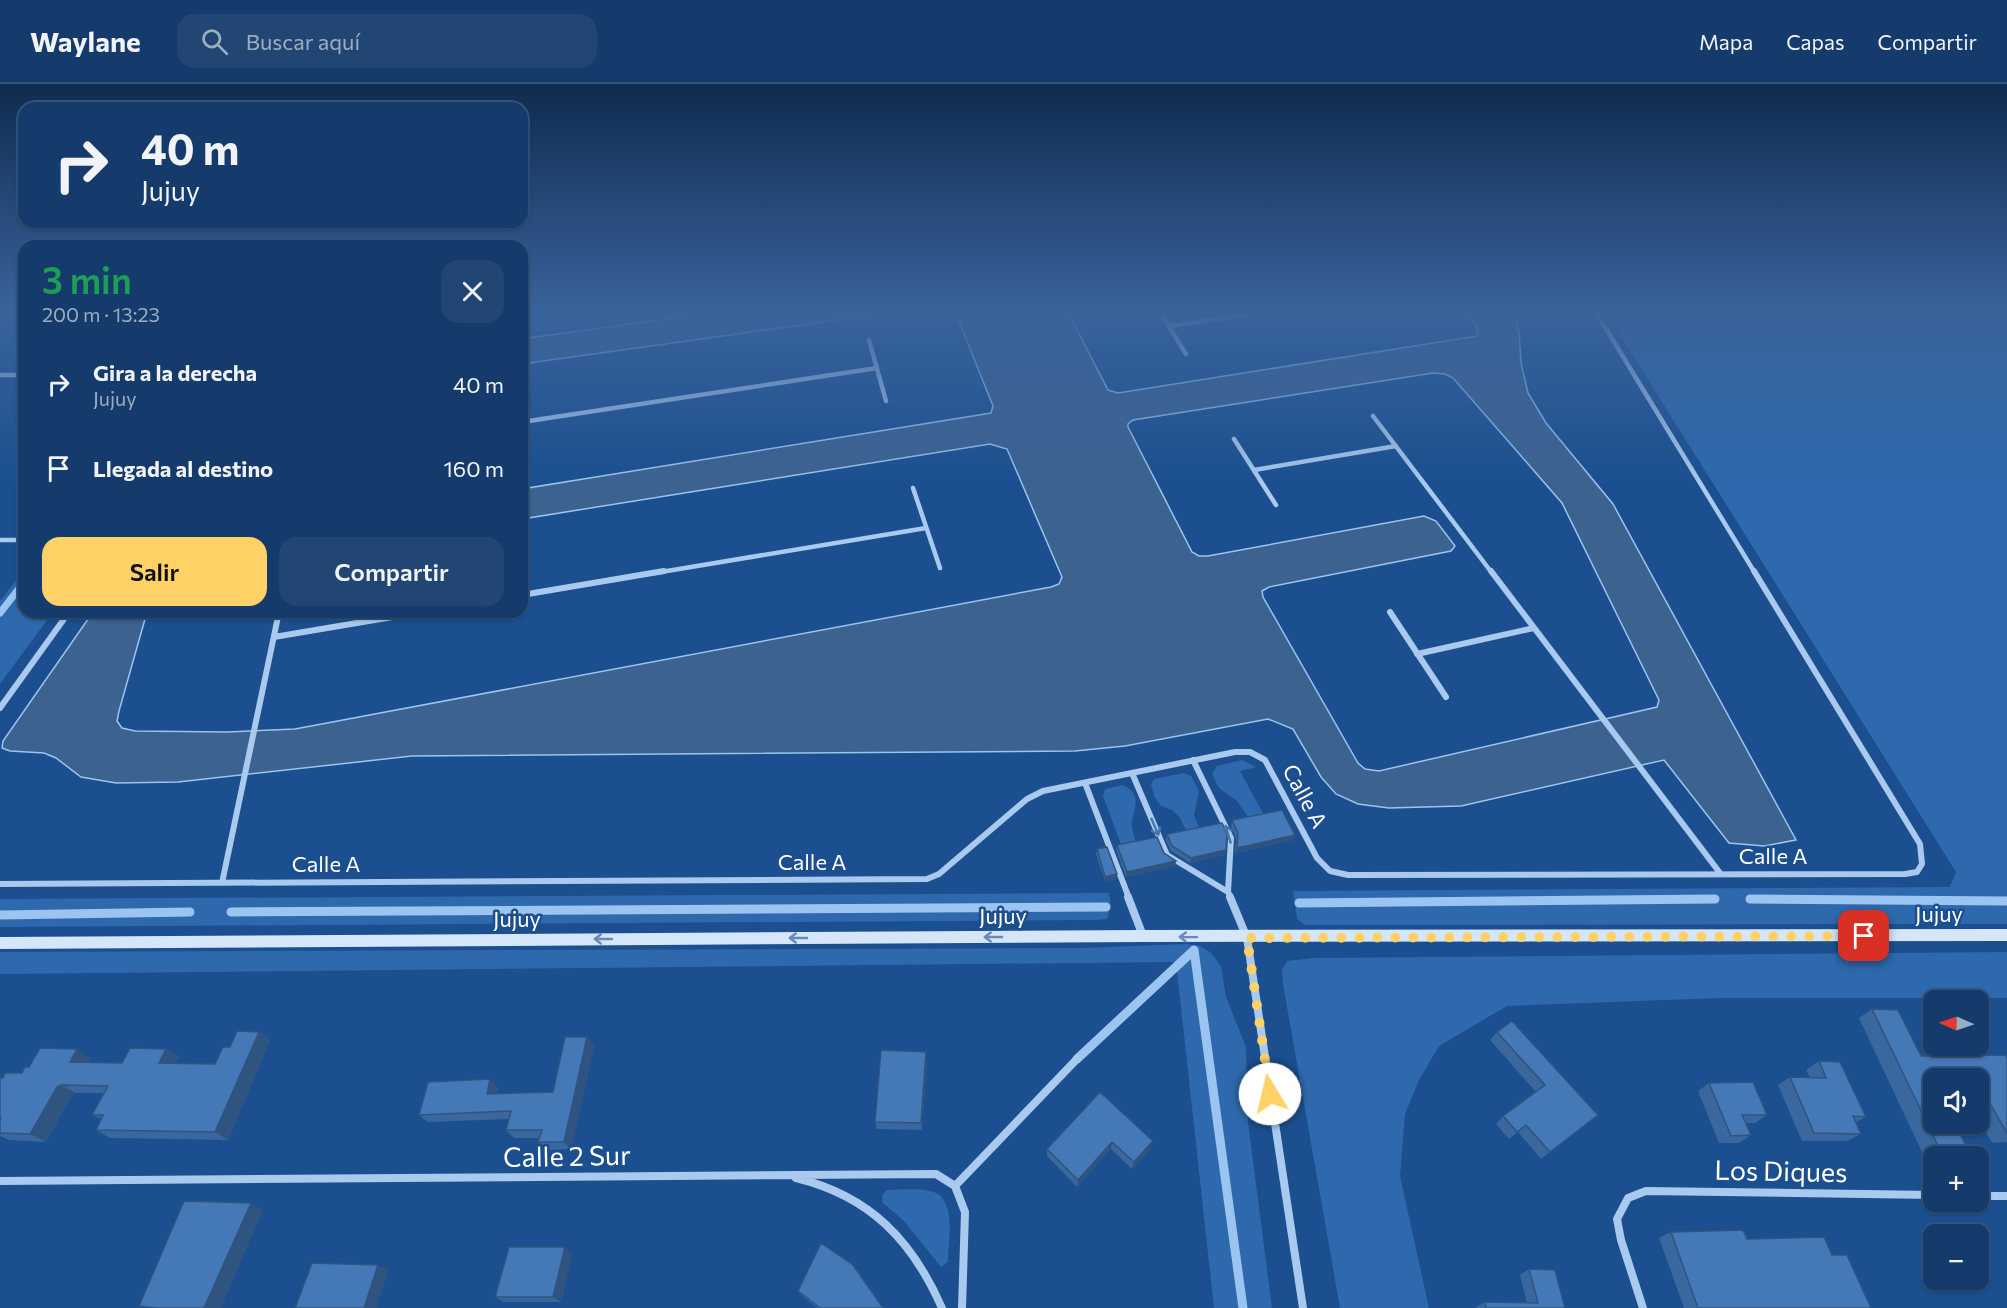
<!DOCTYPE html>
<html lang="es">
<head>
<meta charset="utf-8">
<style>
	:root { --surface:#143b6b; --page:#214673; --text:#f1f3f6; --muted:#9dadc1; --line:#33557e; --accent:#ffd166 }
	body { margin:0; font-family:Commissioner,sans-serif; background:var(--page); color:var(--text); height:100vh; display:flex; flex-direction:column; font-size:22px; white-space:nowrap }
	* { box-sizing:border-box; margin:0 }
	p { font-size:20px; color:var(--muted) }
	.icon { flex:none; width:33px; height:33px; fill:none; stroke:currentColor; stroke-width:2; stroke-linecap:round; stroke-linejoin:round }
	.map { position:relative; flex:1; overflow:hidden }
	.panel { position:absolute; left:18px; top:156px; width:510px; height:378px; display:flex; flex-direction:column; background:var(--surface); border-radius:18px; box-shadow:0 2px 4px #0004,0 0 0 2px var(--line) }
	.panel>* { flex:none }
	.hud { position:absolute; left:18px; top:18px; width:510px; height:126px; border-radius:18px; box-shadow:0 2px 4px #0004,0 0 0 2px var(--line); background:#143b6b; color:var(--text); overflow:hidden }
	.needle { width:39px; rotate:272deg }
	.fabs { position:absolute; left:1923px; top:906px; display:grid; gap:12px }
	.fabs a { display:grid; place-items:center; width:66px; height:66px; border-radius:12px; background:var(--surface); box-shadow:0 2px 4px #0004,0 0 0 2px var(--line); font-size:30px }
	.pin { position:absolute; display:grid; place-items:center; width:51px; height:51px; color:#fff; margin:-26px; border-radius:12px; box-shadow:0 3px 9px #0006 }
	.me { position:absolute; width:66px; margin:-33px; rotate:351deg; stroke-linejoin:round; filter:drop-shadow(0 0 4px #0008) }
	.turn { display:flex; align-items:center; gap:21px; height:126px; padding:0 24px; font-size:27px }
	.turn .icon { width:78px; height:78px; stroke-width:2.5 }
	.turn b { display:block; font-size:42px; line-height:51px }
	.round { display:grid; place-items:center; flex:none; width:63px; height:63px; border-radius:18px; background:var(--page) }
	.overview { display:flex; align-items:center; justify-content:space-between; height:102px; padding:0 24px }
	h1 { font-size:36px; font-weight:600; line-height:45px; color:#1e9e55 }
	.primary-button { display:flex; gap:12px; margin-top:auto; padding:12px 24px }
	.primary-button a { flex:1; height:69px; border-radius:18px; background:var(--accent); color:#111; font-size:24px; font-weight:600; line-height:69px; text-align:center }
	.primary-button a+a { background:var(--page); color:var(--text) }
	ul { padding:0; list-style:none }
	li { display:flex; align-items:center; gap:18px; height:84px; padding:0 24px }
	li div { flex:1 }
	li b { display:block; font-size:22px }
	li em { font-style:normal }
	header { display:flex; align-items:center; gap:36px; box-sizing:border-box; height:84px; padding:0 30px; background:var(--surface); border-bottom:2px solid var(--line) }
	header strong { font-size:28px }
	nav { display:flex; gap:33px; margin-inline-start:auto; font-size:21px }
	.search { width:420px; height:54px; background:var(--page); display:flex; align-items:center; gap:15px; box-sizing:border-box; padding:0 21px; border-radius:18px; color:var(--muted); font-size:22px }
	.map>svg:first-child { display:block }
</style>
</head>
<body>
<header>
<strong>Waylane</strong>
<div class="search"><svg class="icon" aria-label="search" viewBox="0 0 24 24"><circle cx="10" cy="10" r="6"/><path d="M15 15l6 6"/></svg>Buscar aquí</div>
<nav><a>Mapa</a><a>Capas</a><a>Compartir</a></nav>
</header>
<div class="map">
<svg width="2007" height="1224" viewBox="0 0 2007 1224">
	<rect width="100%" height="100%" fill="#1b4f8f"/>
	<path fill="#2e69ad" d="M 1607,230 L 2007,230 L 2007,840 L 1305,841 L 1297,835 L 1293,807 L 1950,803 L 1956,788 Z
		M 24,486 L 24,528 L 53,528 L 0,600 L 0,517 Z
		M 1242,676 L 1256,683 L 1240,687 L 1265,733 L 1250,736 L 1237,717 L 1219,704 L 1212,690 L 1217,682 Z
		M 1184,689 L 1191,692 L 1199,707 L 1194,731 L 1200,746 L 1187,749 L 1180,734 L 1172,726 L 1161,722 L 1154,712 L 1151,700 L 1154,695 Z
		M 1122,701 C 1144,709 1133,725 1132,740 C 1132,747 1134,753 1137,760 L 1122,763 L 1103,712 L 1105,705 Z
		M 1109,809 L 1111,821 L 1107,835 L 1095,836 L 0,843 L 0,815 Z
		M 1187,860 L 1200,862 L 1210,868 L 1221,882 L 1226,913 L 1246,963 L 1248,1038 L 1272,1224 L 1214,1224 L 1176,878 L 0,890 L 0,868 L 1081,864 Z
		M 2007,868 L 2007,914 L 1720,914 L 1507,922 L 1439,962 L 1419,996 L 1405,1030 L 1400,1092 L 1429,1224 L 1340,1224 L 1283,900 L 1282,886 L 1287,877 L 1314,874 Z
		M 887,1106 C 901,1106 917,1104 930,1107 C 958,1112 948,1158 948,1178 L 941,1183 L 904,1137 L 882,1118 L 883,1110 Z"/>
	<path fill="#3c6290" stroke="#9cc4f0" stroke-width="1.5" fill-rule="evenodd" d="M 701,230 L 880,230 L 522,280 L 522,255 Z
		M 956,230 L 1069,230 L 1108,306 L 1118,309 L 1477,252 L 1478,246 L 1470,230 L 1514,230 L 1519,248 L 1521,279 L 1528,309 L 1546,339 L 1613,420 L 1796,756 L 1764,762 L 1729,759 L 1664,676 L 1461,722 L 1389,724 L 1358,720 L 1336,710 L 1321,693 L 1293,645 L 1268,635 L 1125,662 L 1075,667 L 412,672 L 178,698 L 116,699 L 81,693 L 56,674 L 44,669 L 10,667 L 2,664 L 3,657 L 93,528 L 147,528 L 119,627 L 117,637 L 122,644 L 135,647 L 227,648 L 295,645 L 1051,503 L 1059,500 L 1062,493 L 1007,365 L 990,360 L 522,435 L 522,405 L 991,329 L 993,322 ZM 1433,289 L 1445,290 L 1453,294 L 1562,419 L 1659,616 L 1657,623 L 1379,687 L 1365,685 L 1358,679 L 1263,513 L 1262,507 L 1269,503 L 1451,467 L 1455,462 L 1436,437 L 1424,432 L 1208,472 L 1199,472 L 1192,468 L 1128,343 L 1128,340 L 1133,336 Z"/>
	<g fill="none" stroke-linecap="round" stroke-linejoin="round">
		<path stroke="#9cc4f0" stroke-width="7" d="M 0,529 L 24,498"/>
		<path stroke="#9cc4f0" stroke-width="9" d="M 1750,815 L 2007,817
			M 1299,819 L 1715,815
			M 231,828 L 1106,823
			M 0,831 L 190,828
			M 1194,866 L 1243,1224
			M 1077,975 L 1194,866"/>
		<path stroke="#a9c9ee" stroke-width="4.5" d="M 1161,230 L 1186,270
			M 1597,230 L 1755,489
			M 1169,242 L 1252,230
			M 869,256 L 886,317
			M 0,291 L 24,291
			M 1373,332 L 1492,489
			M 522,338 L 877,284
			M 1234,355 L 1276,421
			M 1254,386 L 1396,362
			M 913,404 L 940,484
			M 0,456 L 24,456
			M 655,489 L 926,444"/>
		<path stroke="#a9c9ee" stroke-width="6" d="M 1491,487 L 1720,789
			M 522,511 L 664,487
			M 1390,528 L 1446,613
			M 274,553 L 422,528
			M 1417,570 L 1534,544
			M 0,624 L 69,528
			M 1193,676 L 1231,754 L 1228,808 L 1231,814
			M 1132,689 L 1167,771 L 1228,808
			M 1085,699 L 1129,814
			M 222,799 L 279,528
			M 0,800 L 927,795 L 939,790 L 1027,715 L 1043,707 L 1235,668 L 1250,668 L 1265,676 L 1317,774 L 1330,787 L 1348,791 L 1905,790 L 1917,788 L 1922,780 L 1920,760 L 1754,487"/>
		<path stroke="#a9c9ee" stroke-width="8" d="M 1128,813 L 1143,852
			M 1230,813 L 1247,854 L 1303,1224
			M 796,1094 C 870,1112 912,1156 942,1224
			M 0,1097 L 936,1090 L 955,1102
			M 955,1102 L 1077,975
			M 955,1102 L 965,1128 L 962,1224
			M 1978,1112 L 2007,1112
			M 1643,1224 L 1621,1156 L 1617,1135 L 1628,1114 L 1646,1107 L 1934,1111"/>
		<path fill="#d6e6fa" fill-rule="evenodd" d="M 2007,845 L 2007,857 L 1143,858 L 0,865 L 0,853 L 1143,846 Z"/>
	</g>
	<path fill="#3a679d" d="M 1232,736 L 1293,756 L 1235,769 L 1236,754 L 1231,742 Z
		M 1167,750 L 1226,766 L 1225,771 L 1190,779 L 1171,767 L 1166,756 Z
		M 1117,761 L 1164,769 L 1176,777 L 1175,782 L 1126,793 L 1116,766 Z
		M 1097,765 L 1116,795 L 1105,797 L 1096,770 Z
		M 1872,925 L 1921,972 L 2007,973 L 2007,1058 L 1992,1059 L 1978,1034 L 1978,994 L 1934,994 L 1934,1040 L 1971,1072 L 1934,1072 L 1934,1083 L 1929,1083 L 1859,934 Z
		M 259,948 L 270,956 L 228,1056 L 110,1054 L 96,1046 L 101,1035 L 92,1031 L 104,1009 L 76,1009 L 72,1011 L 46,1058 L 9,1056 L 0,1052 L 0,994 L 22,989 L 29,983 L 91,974 L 88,978 L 122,979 L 166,965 L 179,973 L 176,979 L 215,980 L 230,963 Z
		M 1497,948 L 1598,1031 L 1541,1075 L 1518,1048 L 1509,1055 L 1496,1040 L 1503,1032 L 1536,1008 L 1490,956 Z
		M 587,953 L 594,961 L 571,1065 L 546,1066 L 538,1058 L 540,1054 L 514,1054 L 506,1046 L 509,1035 L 428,1038 L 419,1031 L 498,1003 L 497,1010 L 553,1008 Z
		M 927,976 L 922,1046 L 877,1045 L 875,1038 Z
		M 1819,977 L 1866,1033 L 1856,1038 L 1861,1050 L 1847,1057 L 1802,1057 L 1778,1001 L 1790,993 L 1810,993 L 1806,986 Z
		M 1709,999 L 1767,1031 L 1755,1039 L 1745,1039 L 1751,1051 L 1739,1059 L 1719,1059 L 1698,1007 Z
		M 1100,1008 L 1151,1065 L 1132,1085 L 1111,1065 L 1077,1103 L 1047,1072 L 1047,1065 Z
		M 1671,1148 L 1747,1155 L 1832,1171 L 1871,1224 L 1684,1224 L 1659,1154 Z
		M 572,1169 L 561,1218 L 504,1218 L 495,1213 Z
		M 1529,1185 L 1565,1224 L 1477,1224 L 1476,1223 L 1485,1218 L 1527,1219 L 1520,1191 Z
		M 798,1207 L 883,1224 L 817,1224 L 802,1212 Z"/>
	<path fill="#305480" d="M 1295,751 L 1293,756 L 1235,769 L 1237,764 Z
		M 1226,766 L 1225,771 L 1190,779 L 1191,774 Z
		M 1176,777 L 1175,782 L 1126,793 L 1127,788 Z
		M 1117,790 L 1116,795 L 1105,797 L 1105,793 Z
		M 259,948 L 270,956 L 228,1056 L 215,1048 Z
		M 587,953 L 594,961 L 571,1065 L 564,1058 Z
		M 77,965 L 91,974 L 84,986 L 70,978 Z
		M 166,965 L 179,973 L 172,987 L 159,979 Z
		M 926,968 L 927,976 L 922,1046 L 921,1039 Z
		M 490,995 L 498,1003 L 495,1018 L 487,1010 Z
		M 61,1001 L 76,1009 L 72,1011 L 46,1058 L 30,1050 L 57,1003 Z
		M 1153,1057 L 1151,1065 L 1132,1085 L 1134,1078 Z
		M 1112,1058 L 1111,1065 L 1077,1103 L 1078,1096 Z
		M 251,1119 L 263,1126 L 221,1224 L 204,1224 Z
		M 565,1163 L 572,1169 L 561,1218 L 553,1213 Z
		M 378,1181 L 389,1186 L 376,1224 L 364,1224 Z"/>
	<path fill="#4478b7" stroke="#305480" stroke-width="1.5" d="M 1282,726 L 1295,751 L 1237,764 L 1238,749 L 1232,736 Z
		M 1222,739 L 1227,750 L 1226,766 L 1191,774 L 1172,762 L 1167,750 Z
		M 1157,753 L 1164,769 L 1176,777 L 1127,788 L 1117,761 Z
		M 1107,763 L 1117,790 L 1105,793 L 1097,765 Z
		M 1872,925 L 1898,926 L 1921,972 L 2005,971 L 2007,973 L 2007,1049 L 1978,999 L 1978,994 L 1934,994 L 1934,1040 L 1955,1040 L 1971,1072 L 1943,1072 Z
		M 1512,937 L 1598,1031 L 1550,1068 L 1526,1041 L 1517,1048 L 1503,1032 L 1545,1001 L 1497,948 Z
		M 237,947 L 259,948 L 215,1048 L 96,1046 L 103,1031 L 92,1031 L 108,1002 L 61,1001 L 57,1003 L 30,1050 L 0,1049 L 0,1036 L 1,1034 L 0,1034 L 0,994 L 3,994 L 5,989 L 22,989 L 25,983 L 29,983 L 40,964 L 77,965 L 70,978 L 122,979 L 130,964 L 166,965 L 159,979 L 215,980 L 223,963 L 230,963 Z
		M 565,953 L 587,953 L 564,1058 L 538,1058 L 542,1046 L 506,1046 L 511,1027 L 419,1031 L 428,998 L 490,995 L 487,1010 L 553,1008 Z
		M 881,966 L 926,968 L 921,1039 L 875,1038 Z
		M 1819,977 L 1840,978 L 1866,1033 L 1853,1032 L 1861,1050 L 1814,1049 L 1790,993 L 1826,994 Z
		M 1753,998 L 1767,1031 L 1742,1031 L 1751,1051 L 1731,1052 L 1709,999 Z
		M 1100,1008 L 1153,1057 L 1134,1078 L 1112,1058 L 1078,1096 L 1047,1065 Z
		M 184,1117 L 251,1119 L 204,1224 L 157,1224 L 139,1222 Z
		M 1743,1146 L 1747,1155 L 1824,1153 L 1832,1171 L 1847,1171 L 1871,1224 L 1698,1224 L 1671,1148 Z
		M 821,1159 L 853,1181 L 883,1224 L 820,1224 L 798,1207 Z
		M 509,1163 L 565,1163 L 553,1213 L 495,1213 Z
		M 312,1179 L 378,1181 L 364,1224 L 295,1224 Z
		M 1529,1185 L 1555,1186 L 1565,1224 L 1486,1224 L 1485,1218 L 1538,1219 Z"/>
	<defs><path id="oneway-shaft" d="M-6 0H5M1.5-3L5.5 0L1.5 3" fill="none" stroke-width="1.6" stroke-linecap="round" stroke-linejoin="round" transform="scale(1.5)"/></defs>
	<g stroke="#4674ac">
		<use href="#oneway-shaft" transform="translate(1155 743) rotate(67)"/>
		<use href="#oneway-shaft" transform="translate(1228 750) rotate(-107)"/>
	</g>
	<g stroke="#668bba">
		<use href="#oneway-shaft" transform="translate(993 853) rotate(180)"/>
		<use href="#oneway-shaft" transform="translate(1188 853) rotate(-179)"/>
		<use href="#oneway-shaft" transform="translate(798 854) rotate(180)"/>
		<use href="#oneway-shaft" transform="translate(603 855) rotate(180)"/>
	</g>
	<linearGradient id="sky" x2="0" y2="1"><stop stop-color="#0f2b4f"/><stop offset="0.57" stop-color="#39639b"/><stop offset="1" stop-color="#39639b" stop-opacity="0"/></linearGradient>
	<rect width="2007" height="401" fill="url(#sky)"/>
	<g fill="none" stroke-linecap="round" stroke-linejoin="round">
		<path stroke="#ffd166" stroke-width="10" stroke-dasharray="0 18" d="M 1270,1010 L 1247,854 L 1864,852"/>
	</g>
	<g text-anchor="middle" stroke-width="5" stroke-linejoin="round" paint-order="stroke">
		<g font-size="22" fill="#fff" stroke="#1b4f8f">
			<text transform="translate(1305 712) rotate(62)" y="8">Calle A</text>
			<text x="1773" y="780">Calle A</text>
			<text x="812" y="786">Calle A</text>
			<text x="326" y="788">Calle A</text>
			<text x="1939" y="838">Jujuy</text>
			<text x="1003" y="840">Jujuy</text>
			<text x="517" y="843">Jujuy</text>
		</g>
		<g font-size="27" fill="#fff" stroke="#1b4f8f">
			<text transform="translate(567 1073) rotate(-1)" y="9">Calle 2 Sur</text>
			<text transform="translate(1781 1088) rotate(1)" y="9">Los Diques</text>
		</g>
	</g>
</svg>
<div class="fabs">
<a><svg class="needle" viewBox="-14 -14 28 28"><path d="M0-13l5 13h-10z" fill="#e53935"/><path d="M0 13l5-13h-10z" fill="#9dadc1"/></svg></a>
<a><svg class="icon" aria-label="sound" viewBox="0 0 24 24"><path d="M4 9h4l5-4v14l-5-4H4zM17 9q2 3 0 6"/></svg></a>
<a>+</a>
<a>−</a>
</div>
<div class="pin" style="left:1864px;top:852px;background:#d93025"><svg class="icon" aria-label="arrive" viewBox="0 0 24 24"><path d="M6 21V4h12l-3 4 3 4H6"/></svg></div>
<svg class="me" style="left:1270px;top:1010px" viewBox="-20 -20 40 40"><circle r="19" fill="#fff"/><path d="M0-13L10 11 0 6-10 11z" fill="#ffd166"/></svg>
<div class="hud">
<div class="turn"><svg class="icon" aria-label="right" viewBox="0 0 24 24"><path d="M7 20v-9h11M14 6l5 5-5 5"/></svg><div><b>40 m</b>Jujuy</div></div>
</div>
<section class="panel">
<div class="overview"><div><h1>3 min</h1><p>200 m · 13:23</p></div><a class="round"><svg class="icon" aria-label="close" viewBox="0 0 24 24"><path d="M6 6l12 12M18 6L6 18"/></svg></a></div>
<ul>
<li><svg class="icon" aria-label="right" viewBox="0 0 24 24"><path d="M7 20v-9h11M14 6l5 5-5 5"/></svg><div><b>Gira a la derecha</b><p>Jujuy</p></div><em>40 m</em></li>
<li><svg class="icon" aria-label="arrive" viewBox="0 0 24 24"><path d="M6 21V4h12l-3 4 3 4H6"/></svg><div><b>Llegada al destino</b></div><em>160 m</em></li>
</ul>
<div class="primary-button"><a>Salir</a><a>Compartir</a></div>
</section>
</div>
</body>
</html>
